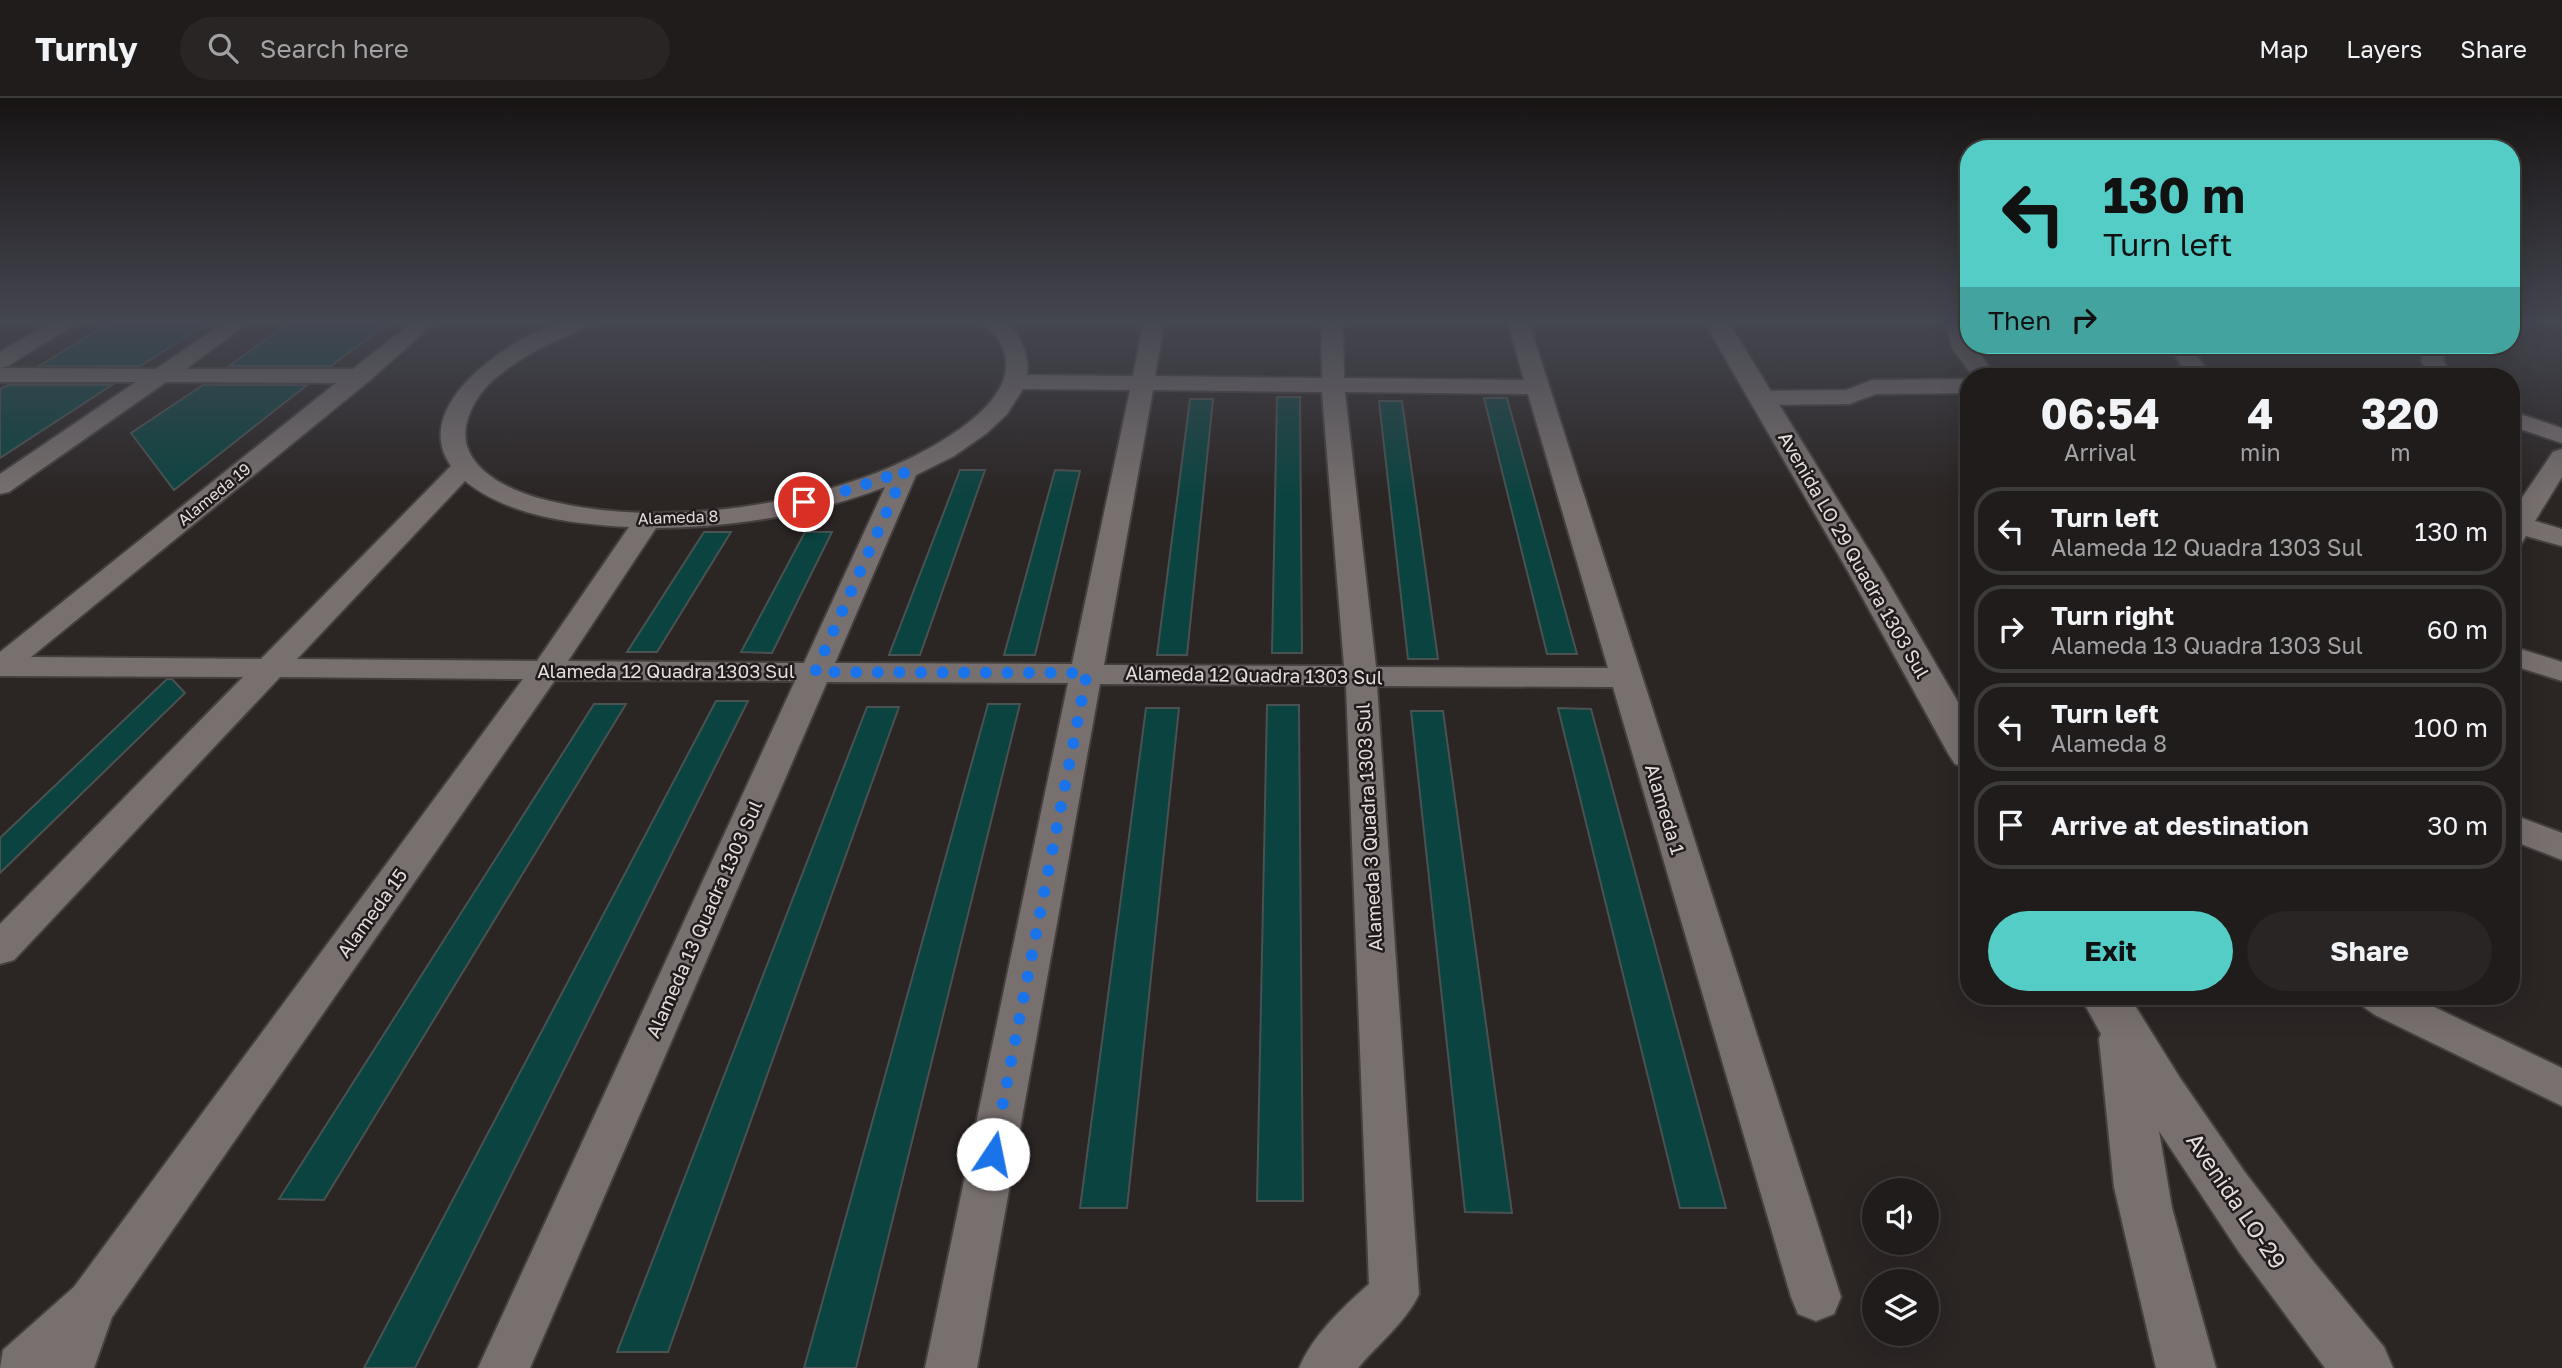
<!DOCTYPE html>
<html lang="en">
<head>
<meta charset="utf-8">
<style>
	:root { --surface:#201c1b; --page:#282524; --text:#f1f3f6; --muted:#a2a1a3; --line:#3d3a3a; --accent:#54cdc7 }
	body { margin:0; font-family:"Golos Text",sans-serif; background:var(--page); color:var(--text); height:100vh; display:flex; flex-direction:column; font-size:26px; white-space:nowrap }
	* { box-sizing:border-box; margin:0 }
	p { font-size:23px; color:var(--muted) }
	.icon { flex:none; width:38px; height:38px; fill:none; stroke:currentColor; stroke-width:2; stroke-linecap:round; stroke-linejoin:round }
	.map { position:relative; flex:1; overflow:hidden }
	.panel { position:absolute; left:1960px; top:270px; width:560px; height:637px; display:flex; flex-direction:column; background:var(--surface); border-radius:28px; box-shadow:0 7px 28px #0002,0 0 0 2px var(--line) }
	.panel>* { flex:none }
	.guide { position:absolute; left:1960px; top:42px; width:560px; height:214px; border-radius:28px; box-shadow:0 7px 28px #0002,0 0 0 2px var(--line); background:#54cdc7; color:#111; overflow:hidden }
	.tools { position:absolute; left:1862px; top:1080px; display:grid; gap:14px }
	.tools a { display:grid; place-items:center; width:77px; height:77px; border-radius:50%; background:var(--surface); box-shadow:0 7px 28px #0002,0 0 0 2px var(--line); font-size:35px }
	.pin { position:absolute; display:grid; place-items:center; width:60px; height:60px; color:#fff; margin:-30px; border:4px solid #fff; border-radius:50%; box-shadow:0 2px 7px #0007 }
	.me { position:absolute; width:77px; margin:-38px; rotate:11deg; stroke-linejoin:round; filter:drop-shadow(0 0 5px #0008) }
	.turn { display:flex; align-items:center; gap:24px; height:147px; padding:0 28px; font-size:32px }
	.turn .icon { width:91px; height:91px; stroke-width:2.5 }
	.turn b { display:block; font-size:49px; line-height:60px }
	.then { display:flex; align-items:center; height:66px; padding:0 28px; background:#0003; gap:14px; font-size:26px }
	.eta { display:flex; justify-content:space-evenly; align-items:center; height:119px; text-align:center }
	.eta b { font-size:42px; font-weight:700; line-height:49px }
	.cta { display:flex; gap:14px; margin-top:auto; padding:14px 28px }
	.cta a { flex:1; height:80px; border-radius:42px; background:var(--accent); color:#111; font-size:28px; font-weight:700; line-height:80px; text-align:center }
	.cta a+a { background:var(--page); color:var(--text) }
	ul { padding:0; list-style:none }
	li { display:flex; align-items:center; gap:21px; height:88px; margin:0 14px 10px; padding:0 14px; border:4px solid var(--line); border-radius:28px }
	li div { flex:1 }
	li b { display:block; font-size:26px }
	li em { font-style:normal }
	header { display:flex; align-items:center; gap:42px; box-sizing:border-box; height:98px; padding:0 35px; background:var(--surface); border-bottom:2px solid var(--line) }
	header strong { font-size:33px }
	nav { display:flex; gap:38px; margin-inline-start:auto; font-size:24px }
	.search { width:490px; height:63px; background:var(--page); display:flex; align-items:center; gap:18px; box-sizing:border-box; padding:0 24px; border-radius:38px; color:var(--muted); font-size:26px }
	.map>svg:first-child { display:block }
</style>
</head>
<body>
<header>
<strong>Turnly</strong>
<div class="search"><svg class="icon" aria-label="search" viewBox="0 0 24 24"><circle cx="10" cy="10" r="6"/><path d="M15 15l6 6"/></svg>Search here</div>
<nav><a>Map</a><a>Layers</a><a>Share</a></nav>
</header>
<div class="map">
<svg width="2562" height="1270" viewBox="0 0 2562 1270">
	<rect width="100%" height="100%" fill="#2b2524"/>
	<path fill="#0b4340" stroke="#4a5151" stroke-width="2" d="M 111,224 L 210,224 L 140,268 L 39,268 Z
		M 289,225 L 389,225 L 331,268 L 229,268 Z
		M 8,287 L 112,287 L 0,360 L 0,291 Z
		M 203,287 L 307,287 L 174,392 L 131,335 Z
		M 1277,299 L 1300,299 L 1302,555 L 1272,555 Z
		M 1484,300 L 1507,300 L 1577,556 L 1547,556 Z
		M 1190,301 L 1213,301 L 1187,557 L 1157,557 Z
		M 1379,303 L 1402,303 L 1438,561 L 1408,561 Z
		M 960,372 L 985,372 L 920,557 L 889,557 Z
		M 1055,372 L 1080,373 L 1035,557 L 1004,557 Z
		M 704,434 L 731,434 L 657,554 L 627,554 Z
		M 805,434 L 832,434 L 772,555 L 741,554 Z
		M 167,581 L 172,581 L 185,595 L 0,775 L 0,740 Z
		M 716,603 L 748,603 L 415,1270 L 364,1270 Z
		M 594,606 L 626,606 L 324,1102 L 279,1101 Z
		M 988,606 L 1020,606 L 856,1270 L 804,1270 Z
		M 1267,607 L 1299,607 L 1303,1103 L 1257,1103 Z
		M 867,609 L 899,609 L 668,1254 L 617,1254 Z
		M 1146,610 L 1179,610 L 1127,1110 L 1080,1110 Z
		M 1558,610 L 1591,611 L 1726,1110 L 1680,1110 Z
		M 1411,613 L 1443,613 L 1512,1115 L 1465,1114 Z"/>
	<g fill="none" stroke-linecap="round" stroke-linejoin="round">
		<defs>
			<path id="minor" d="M 55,222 L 81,222 L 8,268 L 0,270 L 0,254 Z
				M 228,222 L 252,222 L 186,271 L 353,271 L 415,222 L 438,222 L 369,283 L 31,559 L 261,561 L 451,368 C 407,306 515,236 567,223 C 577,221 589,222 599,222 L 596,226 C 562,239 527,254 498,278 C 484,289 474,303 468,320 C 452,369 511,394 550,403 C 670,433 851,405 954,335 C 982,316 1020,284 1001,246 C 996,236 986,231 980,222 L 1004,222 C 1020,237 1030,255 1027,277 L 1133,278 L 1144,222 L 1165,222 L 1155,278 L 1322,280 L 1321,222 L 1343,222 L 1344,280 L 1524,282 L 1507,222 L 1528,222 L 1841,1199 L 1834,1216 L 1816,1223 L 1798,1216 L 1791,1199 L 1613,589 L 1377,588 L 1419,1196 C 1407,1223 1378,1246 1358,1270 L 1299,1270 C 1313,1237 1342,1210 1369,1186 L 1346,587 L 1100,586 L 977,1270 L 925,1270 L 1068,585 L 827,584 L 530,1270 L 478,1270 L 795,583 L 555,582 L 112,1219 L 94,1270 L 0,1270 L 3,1252 L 74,1189 L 523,581 L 280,579 L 14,862 L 0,866 L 0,826 L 243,579 L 0,578 L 0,554 L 336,285 L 166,284 L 9,394 L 0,396 L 0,376 L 136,284 L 0,284 L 0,270 L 156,271 ZM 1023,291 L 1130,292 L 1072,566 L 835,565 L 916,377 L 954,358 L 987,335 L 1007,316 ZM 1153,292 L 1322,294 L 1344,568 L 1104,567 ZM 1345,294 L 1528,296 L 1608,570 L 1376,569 ZM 465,383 C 510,419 573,426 629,429 L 537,563 L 297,561 ZM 885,389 L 804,565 L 568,563 L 656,430 C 733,429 813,417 885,389 Z
				M 1944,222 L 1965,222 L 1969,247 L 1973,247 L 1996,278 L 1973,278 L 1952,250 Z
				M 2167,247 L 2189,247 L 2212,278 L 2189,278 Z
				M 2428,247 L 2450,247 L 2443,262 L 2451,278 L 2429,278 L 2421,262 Z
				M 1969,281 L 1969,295 L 1876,296 L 1849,306 L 1762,307 L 1754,305 L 1750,300 L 1754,295 L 1762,293 L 1846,292 L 1873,282 Z
				M 2511,313 L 2562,330 L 2562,345 L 2511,328 Z
				M 2562,351 L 2562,379 L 2535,423 L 2562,431 L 2562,448 L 2526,438 L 2521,446 L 2511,448 L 2511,416 L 2553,354 Z
				M 2511,548 L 2562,564 L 2562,583 L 2511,567 Z
				M 2511,716 L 2562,735 L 2562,762 L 2511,742 Z
				M 2358,898 L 2411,898 L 2562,970 L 2562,1008 L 2375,917 L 2364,909 Z"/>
			<path id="tertiary" d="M 1703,222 L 1727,222 L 1884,477 L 1969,623 L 1969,670 L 1955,666 L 1949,657 L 1850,477 Z
				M 2080,898 L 2129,898 L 2180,980 L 2244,1073 L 2312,1162 L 2384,1249 L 2393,1270 L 2325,1270 L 2239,1154 L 2159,1033 L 2172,1110 L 2216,1270 L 2156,1270 L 2114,1089 L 2099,941 L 2101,936 Z"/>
		</defs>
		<use href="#minor" stroke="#45403f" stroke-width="4"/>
		<use href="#tertiary" stroke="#45403f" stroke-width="4"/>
		<use href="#minor" fill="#78706f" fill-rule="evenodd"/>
		<use href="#tertiary" fill="#78706f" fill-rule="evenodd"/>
	</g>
	<linearGradient id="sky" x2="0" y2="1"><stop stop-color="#181414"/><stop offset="0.56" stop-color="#444650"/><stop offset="1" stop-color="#444650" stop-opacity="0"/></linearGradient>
	<rect width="2562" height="400" fill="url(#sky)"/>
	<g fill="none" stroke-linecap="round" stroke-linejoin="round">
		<path stroke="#1a73e8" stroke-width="12" stroke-dasharray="0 21.6" d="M 804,404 L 827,399 L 905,373 L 815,574 L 1087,575 L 993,1056"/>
	</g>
	<g text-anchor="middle" stroke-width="5" stroke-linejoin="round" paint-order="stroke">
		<g font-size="16" fill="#e2dedd" stroke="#221b1b">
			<text transform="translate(214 396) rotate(-39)" y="6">Alameda 19</text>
			<text transform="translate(678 419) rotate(-2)" y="6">Alameda 8</text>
		</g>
		<g font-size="19" fill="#e2dedd" stroke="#221b1b">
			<text transform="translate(1854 457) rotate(60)" y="7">Avenida LO 29 Quadra 1303 Sul</text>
			<text x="666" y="580">Alameda 12 Quadra 1303 Sul</text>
			<text transform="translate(1254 577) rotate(1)" y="7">Alameda 12 Quadra 1303 Sul</text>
			<text transform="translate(1665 711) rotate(73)" y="7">Alameda 1</text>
			<text transform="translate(1369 729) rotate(-93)" y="7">Alameda 3 Quadra 1303 Sul</text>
			<text transform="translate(372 815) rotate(-54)" y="7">Alameda 15</text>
			<text transform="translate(704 821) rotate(-66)" y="7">Alameda 13 Quadra 1303 Sul</text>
		</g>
		<g font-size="23" fill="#e2dedd" stroke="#221b1b">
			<text transform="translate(2236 1103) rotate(56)" y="8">Avenida LO-29</text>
		</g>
	</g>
</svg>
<div class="tools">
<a><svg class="icon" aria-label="sound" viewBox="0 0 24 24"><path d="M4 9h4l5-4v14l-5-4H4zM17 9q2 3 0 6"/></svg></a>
<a><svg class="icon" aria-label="layers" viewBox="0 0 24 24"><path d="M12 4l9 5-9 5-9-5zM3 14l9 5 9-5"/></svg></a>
</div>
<div class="pin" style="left:804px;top:404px;background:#d93025"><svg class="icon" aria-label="arrive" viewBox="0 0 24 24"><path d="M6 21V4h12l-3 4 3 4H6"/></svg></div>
<svg class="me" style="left:993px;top:1056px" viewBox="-20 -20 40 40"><circle r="19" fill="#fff"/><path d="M0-13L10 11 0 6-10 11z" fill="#1a73e8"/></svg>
<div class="guide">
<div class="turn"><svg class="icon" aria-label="left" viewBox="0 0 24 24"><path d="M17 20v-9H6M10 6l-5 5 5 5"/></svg><div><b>130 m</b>Turn left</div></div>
<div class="then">Then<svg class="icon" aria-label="right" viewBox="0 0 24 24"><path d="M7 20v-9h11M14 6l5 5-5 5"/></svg></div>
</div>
<section class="panel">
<div class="eta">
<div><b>06:54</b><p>Arrival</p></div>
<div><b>4</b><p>min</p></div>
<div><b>320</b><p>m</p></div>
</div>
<ul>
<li><svg class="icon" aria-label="left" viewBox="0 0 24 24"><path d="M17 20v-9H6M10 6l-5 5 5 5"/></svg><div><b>Turn left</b><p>Alameda 12 Quadra 1303 Sul</p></div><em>130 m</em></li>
<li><svg class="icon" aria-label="right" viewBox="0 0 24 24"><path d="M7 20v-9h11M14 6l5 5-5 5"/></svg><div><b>Turn right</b><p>Alameda 13 Quadra 1303 Sul</p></div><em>60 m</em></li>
<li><svg class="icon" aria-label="left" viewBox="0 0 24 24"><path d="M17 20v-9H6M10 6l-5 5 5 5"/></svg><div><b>Turn left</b><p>Alameda 8</p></div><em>100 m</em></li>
<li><svg class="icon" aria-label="arrive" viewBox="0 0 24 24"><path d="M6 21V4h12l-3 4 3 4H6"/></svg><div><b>Arrive at destination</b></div><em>30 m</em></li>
</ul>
<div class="cta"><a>Exit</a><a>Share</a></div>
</section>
</div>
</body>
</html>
